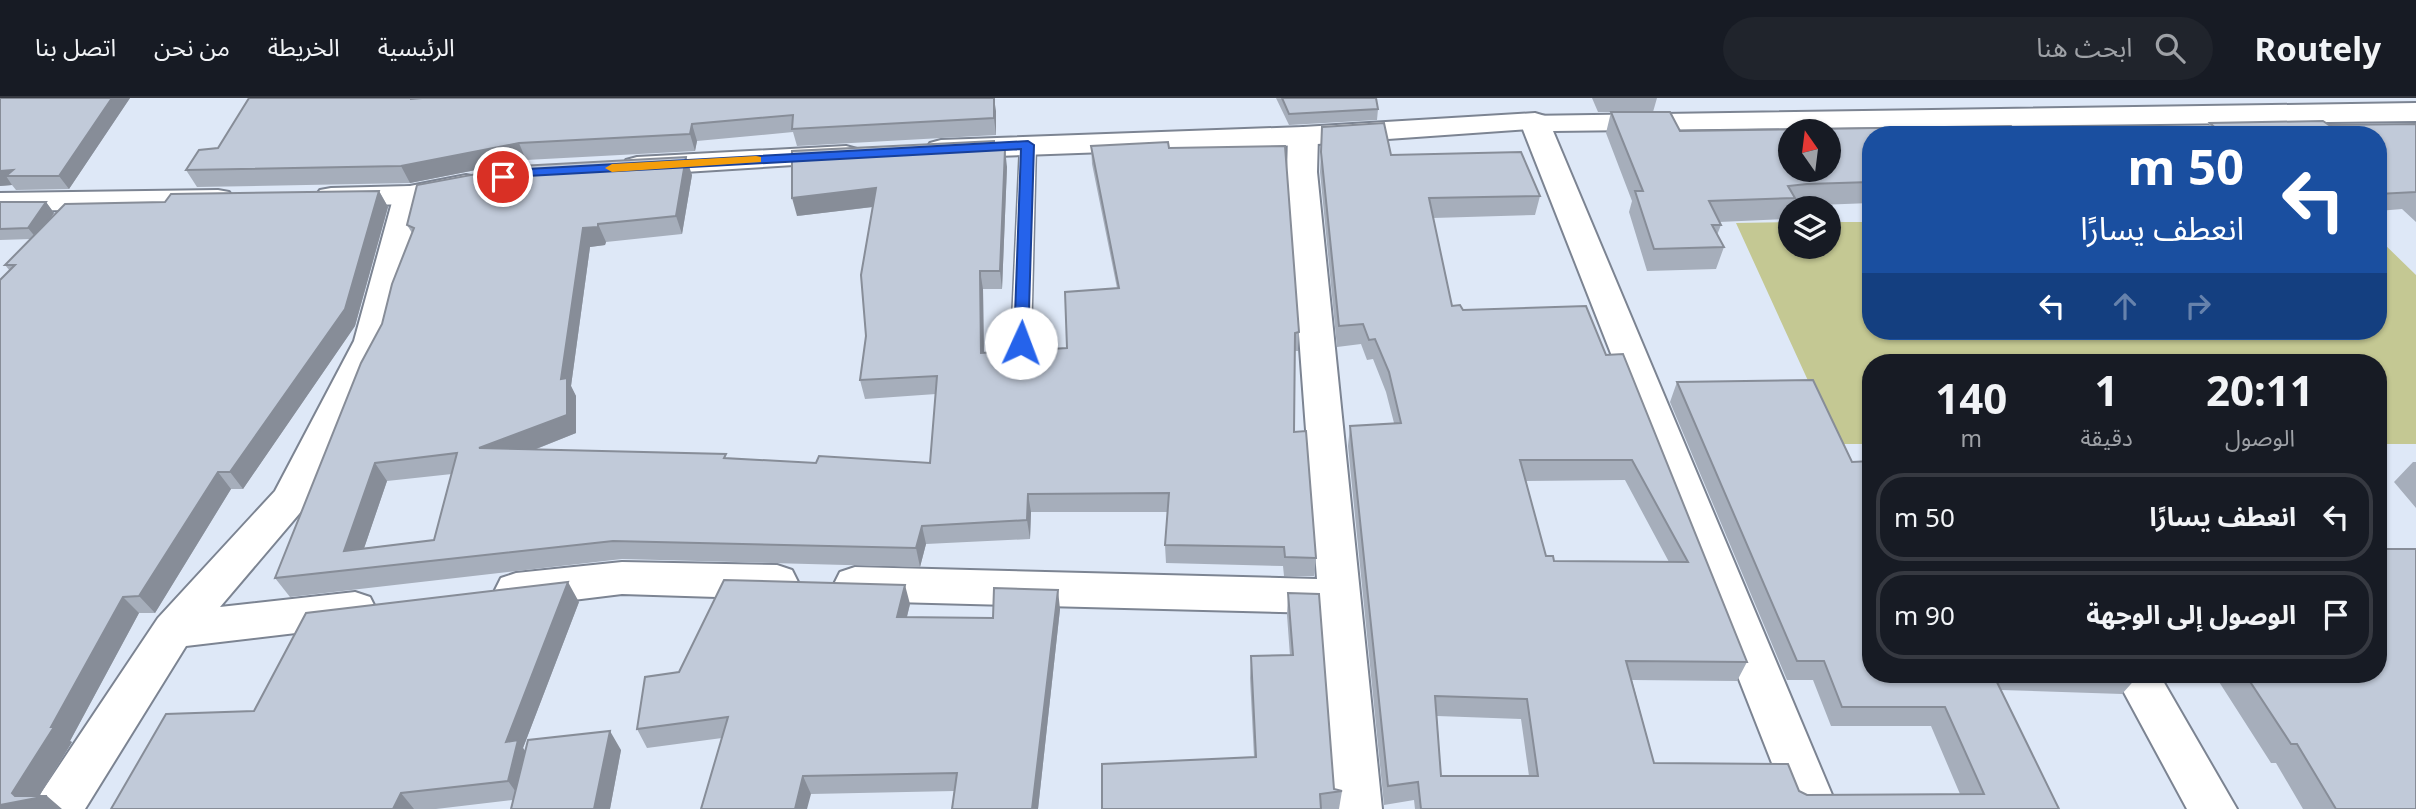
<!DOCTYPE html>
<html lang="ar">
<head>
<meta charset="utf-8">
<style>
	:root { --surface:#171b24; --page:#20242c; --text:#f1f3f6; --muted:#9ea1a6; --line:#363941 }
	body { margin:0; font-family:"Noto Sans","Noto Sans Arabic",sans-serif; background:var(--page); color:var(--text); direction:rtl; height:100vh; display:flex; flex-direction:column; font-size:26px; white-space:nowrap }
	* { box-sizing:border-box; margin:0 }
	p { font-size:23px; color:var(--muted) }
	.icon { flex:none; width:38px; height:38px; fill:none; stroke:currentColor; stroke-width:2; stroke-linecap:round; stroke-linejoin:round }
	.map { position:relative; flex:1; overflow:hidden; direction:ltr }
	.panel { position:absolute; left:1862px; top:256px; width:525px; height:329px; display:flex; flex-direction:column; background:var(--surface); border-radius:28px; box-shadow:0 2px 5px #0004; direction:rtl }
	.panel>* { flex:none }
	.banner { position:absolute; left:1862px; top:28px; width:525px; height:214px; border-radius:28px; box-shadow:0 2px 5px #0004; direction:rtl; background:#1a4fa0; color:#fff; overflow:hidden }
	.needle { width:46px; rotate:346deg }
	.fabs { position:absolute; left:1778px; top:21px; display:grid; gap:14px }
	.fabs a { display:grid; place-items:center; width:63px; height:63px; border-radius:50%; background:var(--surface); box-shadow:0 2px 5px #0004; font-size:35px }
	.pin { position:absolute; display:grid; place-items:center; width:60px; height:60px; color:#fff; margin:-30px; border:4px solid #fff; border-radius:50%; box-shadow:0 2px 7px #0007 }
	.me { position:absolute; width:77px; margin:-38px; rotate:2deg; stroke-linejoin:round; filter:drop-shadow(0 0 5px #0008) }
	.turn { display:flex; align-items:center; gap:24px; height:147px; padding:0 28px; font-size:32px }
	.turn .icon { width:91px; height:91px; stroke-width:2.5 }
	.turn b { display:block; font-size:49px; line-height:60px }
	.lanes { display:flex; align-items:center; height:66px; padding:0 28px; background:#0003; justify-content:center; gap:35px; direction:ltr }
	.lanes .off { opacity:.35 }
	.eta { display:flex; justify-content:space-evenly; align-items:center; height:119px; text-align:center }
	.eta b { font-size:42px; font-weight:700; line-height:49px }
	ul { padding:0; list-style:none }
	li { display:flex; align-items:center; gap:21px; height:88px; margin:0 14px 10px; padding:0 14px; border:4px solid var(--line); border-radius:28px }
	li div { flex:1 }
	li b { display:block; font-size:26px }
	li em { font-style:normal }
	header { display:flex; align-items:center; gap:42px; box-sizing:border-box; height:98px; padding:0 35px; background:var(--surface); border-bottom:2px solid var(--line) }
	header strong { font-size:33px }
	nav { display:flex; gap:38px; margin-inline-start:auto; font-size:24px }
	.search { width:490px; height:63px; background:var(--page); display:flex; align-items:center; gap:18px; box-sizing:border-box; padding:0 24px; border-radius:38px; color:var(--muted); font-size:26px }
	.map>svg:first-child { display:block }
</style>
</head>
<body>
<header>
<strong>Routely</strong>
<div class="search"><svg class="icon" aria-label="search" viewBox="0 0 24 24"><circle cx="10" cy="10" r="6"/><path d="M15 15l6 6"/></svg>ابحث هنا</div>
<nav><a>الرئيسية</a><a>الخريطة</a><a>من نحن</a><a>اتصل بنا</a></nav>
</header>
<div class="map">
<svg width="2416" height="711" viewBox="0 0 2416 711">
	<rect width="100%" height="100%" fill="#dee8f7"/>
	<path fill="#c4c893" d="M 1790,124 L 1790,149 L 1829,149 L 1829,124 L 1871,124 L 1871,233 L 2378,233 L 2378,140 L 2416,177 L 2416,346 L 2378,346 L 2378,264 L 1871,264 L 1871,346 L 1837,346 L 1736,125 Z"/>
	<g fill="none" stroke-linecap="round" stroke-linejoin="round">
		<defs>
			<path id="service" d="M 1028,42 L 1036,47 L 1031,245 L 1021,251 L 1011,245 L 1020,47 Z"/>
			<path id="minor" d="M 2416,5 L 2416,23 L 1553,33 L 1838,711 L 1790,711 L 1520,24 L 1525,18 Z
				M 1303,29 L 1313,32 L 1318,38 L 1317,74 L 1382,711 L 1334,711 L 1319,515 L 855,503 L 840,498 L 834,486 L 840,474 L 855,469 L 1317,481 L 1287,74 L 1288,38 L 1293,32 Z
				M 410,88 L 421,90 L 426,97 L 390,243 L 310,403 L 220,509 L 355,494 L 370,499 L 376,511 L 370,523 L 355,528 L 186,548 L 85,711 L 34,711 L 41,695 L 158,520 L 275,393 L 354,243 L 394,97 L 399,90 Z
				M 622,464 L 777,467 L 792,472 L 798,484 L 792,496 L 777,501 L 622,496 L 516,509 L 501,504 L 495,492 L 501,480 L 516,475 Z
				M 2114,576 L 2159,576 L 2237,711 L 2187,711 Z"/>
			<path id="tertiary" d="M 1535,15 L 1545,18 L 1550,24 L 1545,30 L 1303,47 L 941,60 L 930,57 L 926,51 L 930,45 L 941,42 L 1303,29 Z
				M 846,48 L 857,51 L 861,57 L 857,63 L 637,77 L 626,74 L 622,68 L 626,62 L 637,59 Z
				M 466,77 L 477,79 L 481,86 L 477,93 L 410,106 L 331,108 L 320,106 L 315,99 L 320,92 L 331,90 L 410,88 Z
				M 218,92 L 229,94 L 234,101 L 229,108 L 218,110 L 0,113 L 0,95 Z"/>
		</defs>
		<use href="#service" stroke="#7c8492" stroke-width="3"/>
		<use href="#minor" stroke="#7c8492" stroke-width="4"/>
		<use href="#tertiary" stroke="#7c8492" stroke-width="4"/>
		<use href="#service" fill="#fff" fill-rule="evenodd"/>
		<use href="#minor" fill="#fff" fill-rule="evenodd"/>
		<use href="#tertiary" fill="#fff" fill-rule="evenodd"/>
	</g>
	<path fill="#a6aebb" fill-rule="evenodd" d="M 0,0 L 130,0 L 69,91 L 16,92 L 12,87 L 0,88 Z
		M 249,0 L 996,13 L 996,37 L 797,48 L 793,34 L 697,43 L 695,53 L 526,62 L 410,85 L 197,89 L 186,72 L 218,50 Z
		M 1276,0 L 1376,0 L 1378,11 L 1377,22 L 1289,27 Z
		M 1592,0 L 1657,0 L 1653,14 L 1598,14 Z
		M 1611,14 L 1680,33 L 1871,37 L 1871,105 L 1792,108 L 1790,110 L 1787,121 L 1719,124 L 1721,127 L 1717,137 L 1724,149 L 1716,171 L 1647,173 L 1629,114 L 1632,103 L 1606,35 Z
		M 2210,25 L 2329,27 L 2416,26 L 2416,124 L 2402,111 L 2378,113 L 2378,37 L 2203,37 Z
		M 1322,29 L 1391,57 L 1540,98 L 1535,117 L 1433,120 L 1452,208 L 1463,212 L 1606,257 L 1747,564 L 1737,583 L 1632,582 L 1654,665 L 1799,693 L 1807,697 L 1960,696 L 1931,628 L 1831,628 L 1813,582 L 1787,582 L 1670,304 L 1677,284 L 1871,576 L 2138,576 L 2139,577 L 2122,596 L 2001,592 L 2059,711 L 1415,711 L 1414,702 L 1384,707 L 1348,348 L 1350,328 L 1394,325 L 1386,294 L 1373,261 L 1367,262 L 1361,246 L 1337,249 L 1320,74 ZM 1625,382 L 1669,464 L 1554,463 L 1546,458 L 1526,383 ZM 1437,618 L 1521,621 L 1529,678 L 1441,678 Z
		M 1091,48 L 1169,50 L 1299,234 L 1298,253 L 1295,253 L 1294,334 L 1316,460 L 1314,478 L 1284,478 L 1283,468 L 1166,465 L 1165,447 L 1168,414 L 1031,414 L 1030,441 L 926,446 L 920,469 L 622,461 L 290,499 L 275,480 L 382,226 L 412,135 L 407,127 L 692,77 L 682,136 L 606,144 L 605,147 L 590,149 L 571,288 L 576,298 L 576,335 L 534,352 L 816,365 L 930,365 L 936,296 L 865,301 L 860,282 L 866,238 L 873,109 L 797,118 L 995,52 L 1007,69 L 1002,191 L 983,191 L 984,254 L 1067,250 L 1117,190 L 1092,66 ZM 452,376 L 434,442 L 364,450 L 387,383 Z
		M 379,93 L 388,109 L 355,228 L 243,391 L 231,391 L 155,515 L 139,515 L 70,643 L 72,644 L 39,698 L 0,711 L 10,173 L 5,167 L 31,141 L 0,142 L 0,104 L 46,104 L 54,115 L 49,122 L 165,104 Z
		M 2413,364 L 2416,364 L 2416,410 L 2394,384 Z
		M 1288,495 L 1334,691 L 1342,693 L 1339,711 L 1102,711 L 1254,659 L 1250,580 L 1251,558 L 1290,558 L 1287,517 Z
		M 579,504 L 523,650 L 525,653 L 621,652 L 610,711 L 511,711 L 513,702 L 436,711 L 111,711 L 254,613 Z
		M 910,506 L 907,519 L 993,520 L 1060,511 L 1038,711 L 952,711 L 954,693 L 811,696 L 722,640 L 647,650 L 637,631 L 679,574 Z
		M 2214,576 L 2378,576 L 2416,711 L 2303,711 L 2276,665 L 2271,665 Z"/>
	<path fill="#878d98" d="M 112,0 L 130,0 L 69,91 L 59,78 Z
		M 994,0 L 996,13 L 996,37 L 994,20 Z
		M 692,26 L 697,43 L 695,53 L 690,36 Z
		M 519,45 L 526,62 L 410,85 L 401,68 Z
		M 1005,51 L 1007,69 L 1002,191 L 1000,173 Z
		M 686,59 L 692,77 L 682,136 L 676,118 Z
		M 13,72 L 6,78 L 12,87 L 0,88 L 0,73 Z
		M 876,90 L 880,108 L 797,118 L 792,100 Z
		M 379,93 L 388,109 L 355,228 L 243,391 L 230,374 Z
		M 46,104 L 54,115 L 37,141 L 28,130 Z
		M 598,126 L 606,144 L 605,147 L 590,149 L 571,288 L 576,298 L 576,335 L 490,369 L 479,350 L 561,281 L 583,130 Z
		M 980,173 L 983,191 L 984,273 L 981,255 Z
		M 375,365 L 387,383 L 357,471 L 344,453 Z
		M 218,374 L 231,391 L 155,515 L 139,498 Z
		M 1028,396 L 1031,414 L 1030,441 L 1027,422 Z
		M 922,428 L 926,446 L 920,469 L 916,450 Z
		M 568,484 L 579,504 L 523,650 L 531,661 L 521,701 L 508,683 L 506,644 Z
		M 905,487 L 910,506 L 902,538 L 897,519 Z
		M 1058,492 L 1060,511 L 1038,711 L 1032,711 Z
		M 123,499 L 139,515 L 70,643 L 72,644 L 38,700 L 47,698 L 62,711 L 0,711 L 0,707 L 15,698 L 12,695 L 51,629 Z
		M 610,633 L 621,652 L 610,711 L 594,711 Z
		M 803,678 L 811,696 L 807,711 L 795,711 Z
		M 401,695 L 414,711 L 393,711 Z"/>
	<path fill="#c1cad9" stroke="#878d98" stroke-width="2" fill-rule="evenodd" d="M 0,0 L 112,0 L 59,78 L 6,78 L 13,72 L 0,73 Z
		M 249,0 L 411,0 L 411,1 L 422,0 L 994,0 L 994,20 L 792,31 L 793,17 L 692,26 L 690,36 L 519,45 L 401,68 L 186,72 L 199,52 L 218,50 Z
		M 1282,0 L 1376,0 L 1378,11 L 1289,16 Z
		M 1611,14 L 1670,14 L 1680,33 L 2011,28 L 2019,37 L 1871,37 L 1871,84 L 1807,86 L 1788,88 L 1795,100 L 1709,103 L 1721,127 L 1712,127 L 1724,149 L 1654,151 L 1635,93 L 1643,93 ZM 1790,33 L 1829,33 L 1829,72 L 1790,72 Z
		M 2323,23 L 2329,27 L 2416,26 L 2416,94 L 2378,96 L 2378,37 L 2223,37 L 2210,25 Z
		M 1384,25 L 1391,57 L 1521,54 L 1540,98 L 1429,100 L 1452,208 L 1460,207 L 1463,212 L 1586,208 L 1606,257 L 1623,256 L 1747,564 L 1626,563 L 1654,665 L 1788,666 L 1799,693 L 1807,697 L 1984,696 L 1945,609 L 1842,609 L 1824,563 L 1797,563 L 1677,284 L 1813,282 L 1852,364 L 1871,363 L 1871,576 L 1993,576 L 2059,711 L 1421,711 L 1418,684 L 1388,688 L 1350,328 L 1401,325 L 1389,274 L 1375,241 L 1369,242 L 1363,226 L 1339,228 L 1321,54 L 1322,29 ZM 1520,362 L 1632,362 L 1688,464 L 1554,463 L 1553,458 L 1546,458 ZM 1435,598 L 1527,601 L 1538,678 L 1441,678 Z
		M 994,43 L 994,52 L 1005,51 L 1000,173 L 980,173 L 981,255 L 1067,250 L 1065,194 L 1119,190 L 1091,48 L 1168,44 L 1169,50 L 1285,48 L 1299,234 L 1295,235 L 1294,334 L 1306,333 L 1316,460 L 1285,459 L 1284,449 L 1165,447 L 1169,395 L 1028,396 L 1027,422 L 922,428 L 916,450 L 613,443 L 275,480 L 361,265 L 382,226 L 392,186 L 414,130 L 407,127 L 417,87 L 519,68 L 686,59 L 676,118 L 598,126 L 598,129 L 583,130 L 561,281 L 567,280 L 567,317 L 479,350 L 726,356 L 724,360 L 816,365 L 819,358 L 930,365 L 937,278 L 860,282 L 866,238 L 861,177 L 876,90 L 792,100 L 792,53 ZM 457,355 L 434,442 L 344,453 L 375,365 Z
		M 379,93 L 345,211 L 230,374 L 218,374 L 139,498 L 123,499 L 51,629 L 54,629 L 12,695 L 15,698 L 47,698 L 0,707 L 0,182 L 15,167 L 5,167 L 65,106 L 165,104 L 171,96 Z
		M 0,104 L 46,104 L 28,130 L 0,131 Z
		M 2378,451 L 2416,451 L 2416,711 L 2336,711 L 2297,646 L 2291,646 L 2245,576 L 2378,576 Z
		M 724,482 L 905,487 L 897,519 L 993,520 L 994,490 L 1058,492 L 1032,711 L 952,711 L 957,675 L 803,678 L 795,711 L 701,711 L 728,619 L 637,631 L 645,579 L 679,574 Z
		M 568,484 L 506,644 L 518,642 L 508,683 L 401,695 L 393,711 L 111,711 L 166,616 L 254,613 L 306,515 Z
		M 1288,495 L 1319,496 L 1334,691 L 1342,693 L 1320,696 L 1321,711 L 1102,711 L 1102,666 L 1256,659 L 1251,558 L 1293,557 Z
		M 2104,576 L 2138,576 L 2139,577 Z
		M 610,633 L 594,711 L 511,711 L 528,642 Z"/>
	<path fill="#2563eb" stroke="#184099" stroke-width="2" d="M 1028,43 L 1034,47 L 1028,245 L 1021,249 L 1014,245 L 1021,51 L 527,78 L 503,83 L 497,79 L 527,71 Z"/>
	<path fill="#f59e0b" d="M 756,58 L 761,59 L 761,64 L 612,74 L 605,70 L 612,66 Z"/>
</svg>
<div class="fabs">
<a><svg class="needle" viewBox="-14 -14 28 28"><path d="M0-13l5 13h-10z" fill="#e53935"/><path d="M0 13l5-13h-10z" fill="#9ea1a6"/></svg></a>
<a><svg class="icon" aria-label="layers" viewBox="0 0 24 24"><path d="M12 4l9 5-9 5-9-5zM3 14l9 5 9-5"/></svg></a>
</div>
<div class="pin" style="left:503px;top:79px;background:#d93025"><svg class="icon" aria-label="arrive" viewBox="0 0 24 24"><path d="M6 21V4h12l-3 4 3 4H6"/></svg></div>
<svg class="me" style="left:1021px;top:245px" viewBox="-20 -20 40 40"><circle r="19" fill="#fff"/><path d="M0-13L10 11 0 6-10 11z" fill="#2563eb"/></svg>
<div class="banner">
<div class="turn"><svg class="icon" aria-label="left" viewBox="0 0 24 24"><path d="M17 20v-9H6M10 6l-5 5 5 5"/></svg><div><b>50 m</b>انعطف يسارًا</div></div>
<div class="lanes"><svg class="icon" aria-label="left" viewBox="0 0 24 24"><path d="M17 20v-9H6M10 6l-5 5 5 5"/></svg><svg class="icon off" aria-label="ahead" viewBox="0 0 24 24"><path d="M12 20V5M6 11l6-6 6 6"/></svg><svg class="icon off" aria-label="right" viewBox="0 0 24 24"><path d="M7 20v-9h11M14 6l5 5-5 5"/></svg></div>
</div>
<section class="panel">
<div class="eta">
<div><b>20:11</b><p>الوصول</p></div>
<div><b>1</b><p>دقيقة</p></div>
<div><b>140</b><p>m</p></div>
</div>
<ul>
<li><svg class="icon" aria-label="left" viewBox="0 0 24 24"><path d="M17 20v-9H6M10 6l-5 5 5 5"/></svg><div><b>انعطف يسارًا</b></div><em>50 m</em></li>
<li><svg class="icon" aria-label="arrive" viewBox="0 0 24 24"><path d="M6 21V4h12l-3 4 3 4H6"/></svg><div><b>الوصول إلى الوجهة</b></div><em>90 m</em></li>
</ul>
</section>
</div>
</body>
</html>
